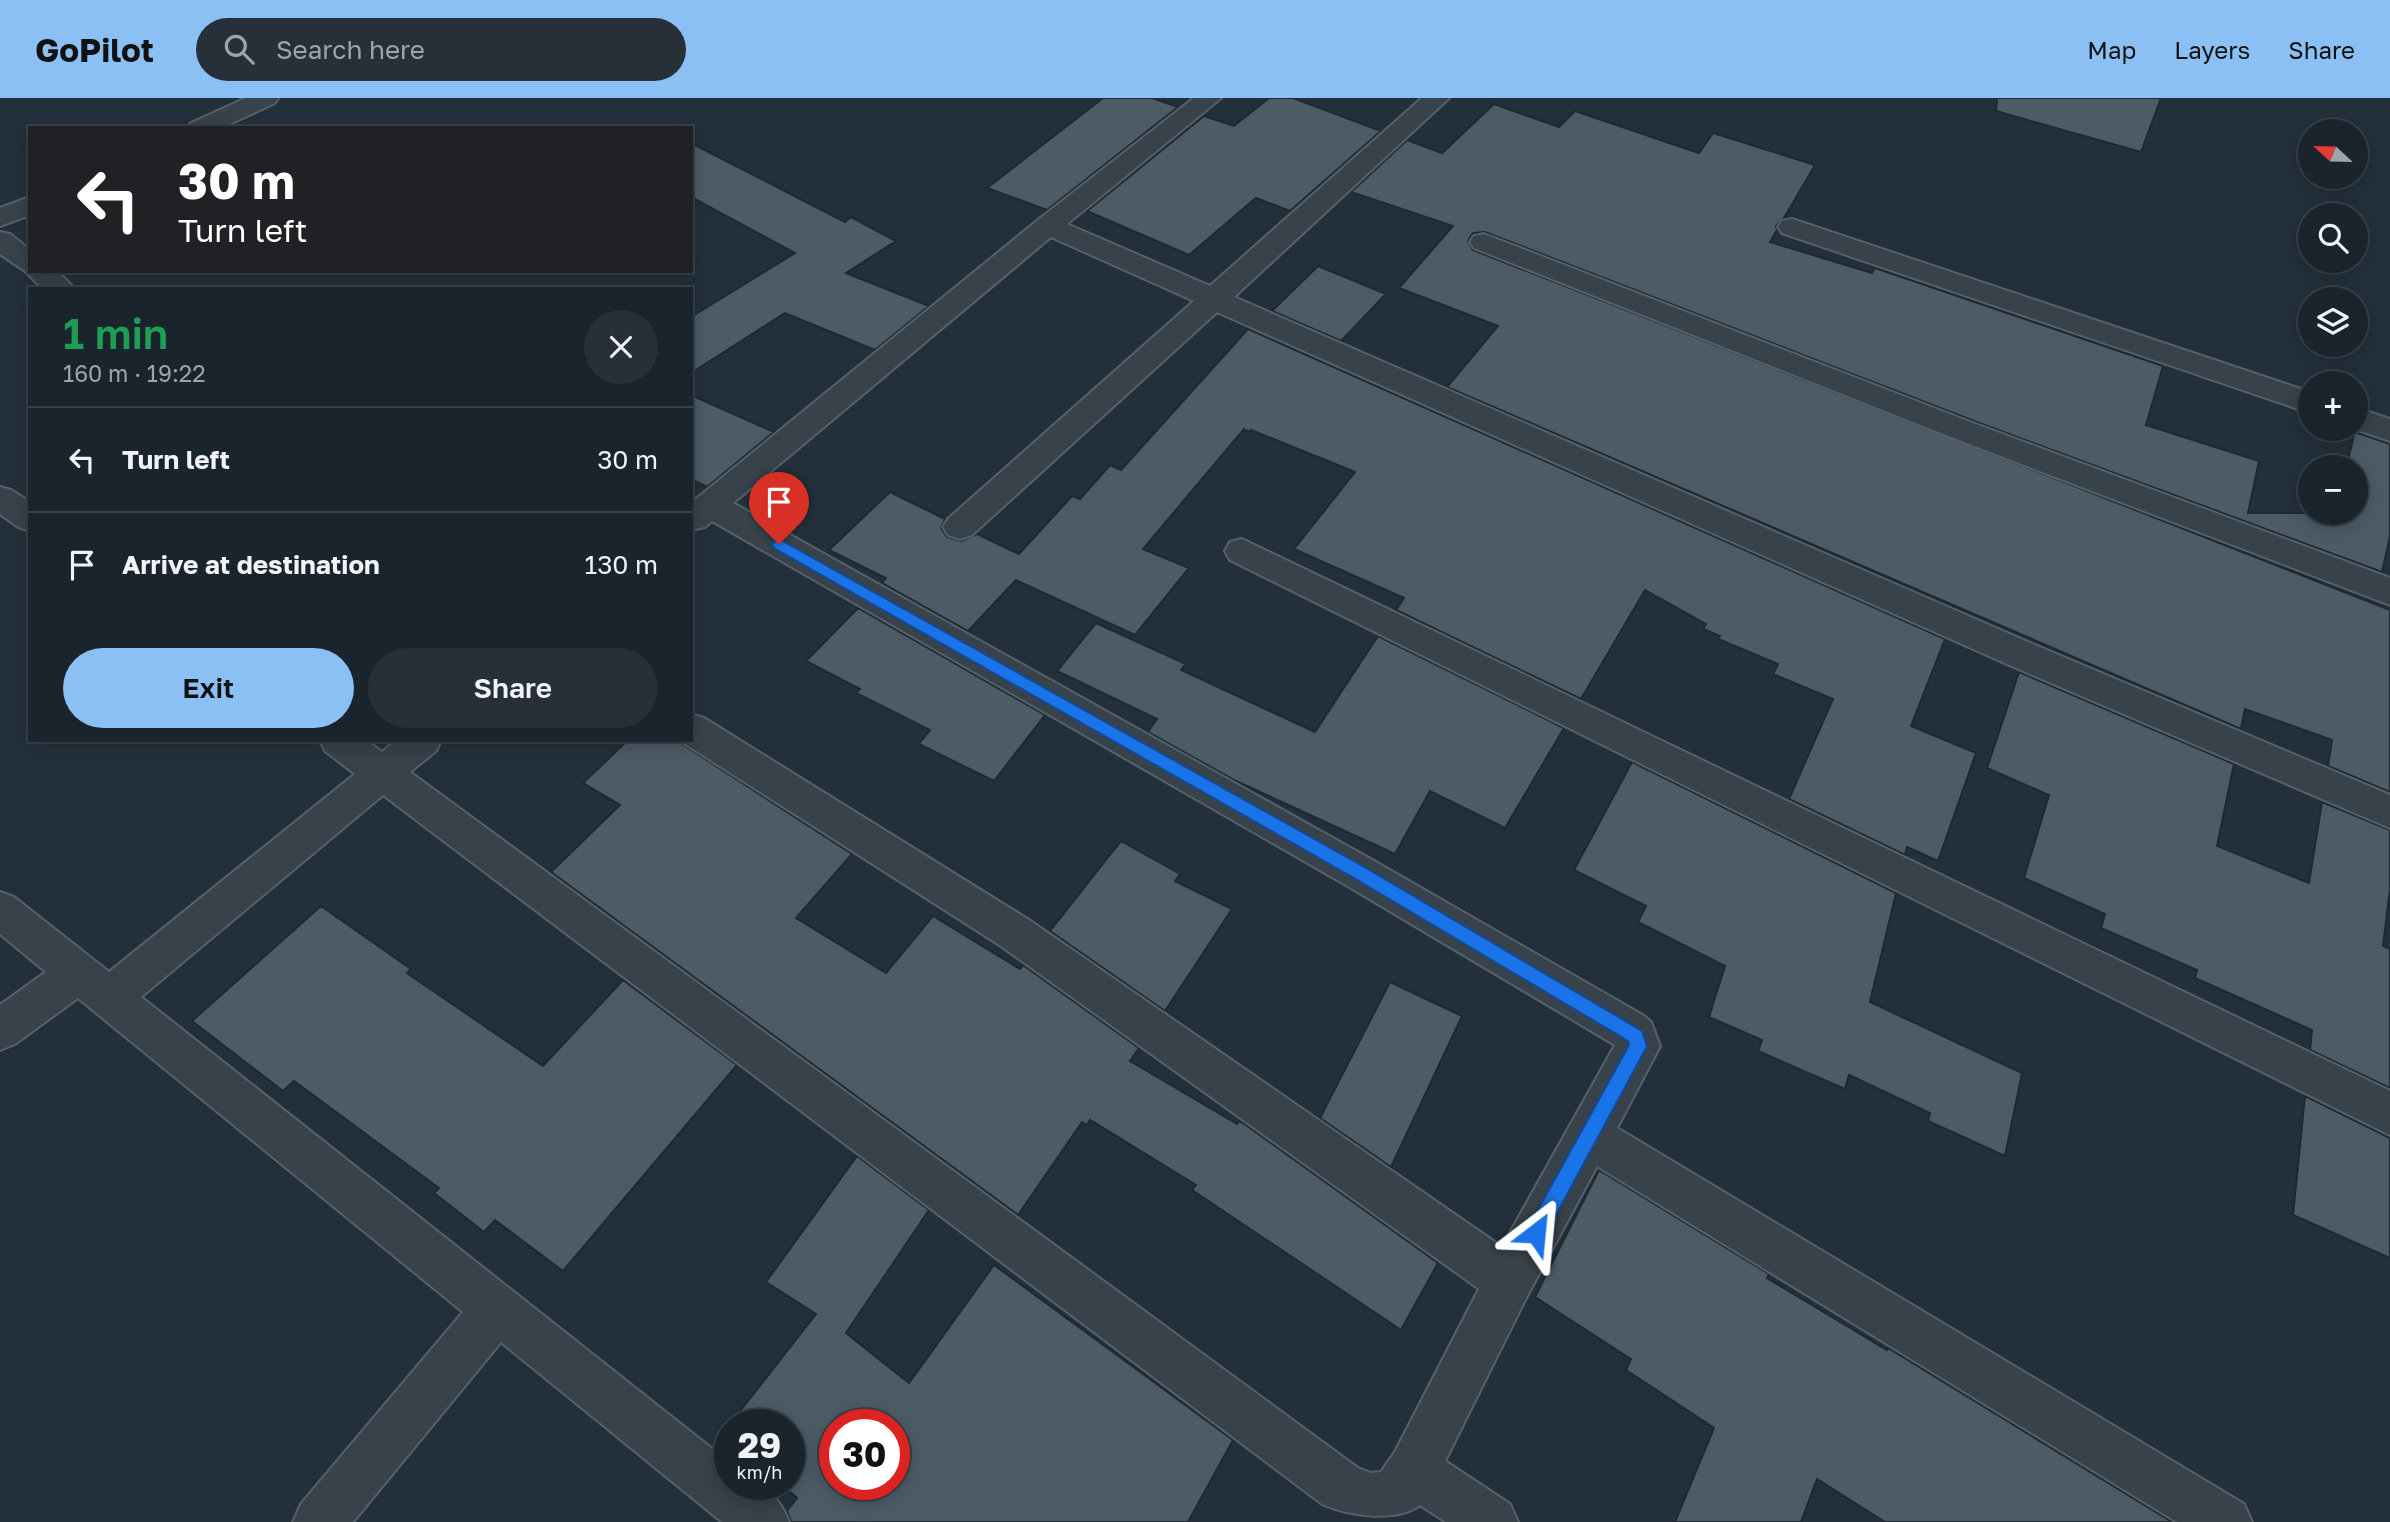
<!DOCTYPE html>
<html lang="en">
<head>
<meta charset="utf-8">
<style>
	:root { --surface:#1a242c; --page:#273038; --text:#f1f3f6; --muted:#9fa4a9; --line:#384148; --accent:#8ac0f4 }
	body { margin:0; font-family:"Golos Text",sans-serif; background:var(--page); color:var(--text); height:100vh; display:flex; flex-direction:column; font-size:26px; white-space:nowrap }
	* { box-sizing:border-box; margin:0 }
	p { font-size:23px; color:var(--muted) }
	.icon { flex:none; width:38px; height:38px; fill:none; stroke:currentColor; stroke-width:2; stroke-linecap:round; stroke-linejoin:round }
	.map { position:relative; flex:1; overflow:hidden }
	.drawer { position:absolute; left:28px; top:189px; width:665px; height:455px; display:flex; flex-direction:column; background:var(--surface); border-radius:0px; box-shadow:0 4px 18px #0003,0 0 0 2px var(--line) }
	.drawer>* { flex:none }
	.banner { position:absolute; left:28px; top:28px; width:665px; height:147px; border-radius:0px; box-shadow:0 4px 18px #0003,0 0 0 2px var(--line); background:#202124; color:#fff; overflow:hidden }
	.needle { width:46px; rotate:292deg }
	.buttons { position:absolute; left:2298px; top:21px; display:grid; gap:14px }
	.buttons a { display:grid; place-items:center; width:70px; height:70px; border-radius:50%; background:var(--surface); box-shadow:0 4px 18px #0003,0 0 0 2px var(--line); font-size:35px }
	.speed { position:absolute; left:714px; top:1311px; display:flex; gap:14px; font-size:35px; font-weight:700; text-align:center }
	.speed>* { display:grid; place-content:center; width:91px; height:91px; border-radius:50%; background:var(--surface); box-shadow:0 4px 18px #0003,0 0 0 2px var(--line); line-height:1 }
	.speed small { font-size:18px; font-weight:400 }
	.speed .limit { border:10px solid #d22; background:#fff; color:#111 }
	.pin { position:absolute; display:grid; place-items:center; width:60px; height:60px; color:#fff; margin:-72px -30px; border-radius:50% 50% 50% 0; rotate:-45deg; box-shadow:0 0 7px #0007 }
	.pin .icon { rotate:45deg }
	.me { position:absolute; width:77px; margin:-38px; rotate:29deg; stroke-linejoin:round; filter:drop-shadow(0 0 5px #0008) }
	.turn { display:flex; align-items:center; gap:24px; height:147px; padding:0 35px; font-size:32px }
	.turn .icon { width:91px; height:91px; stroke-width:2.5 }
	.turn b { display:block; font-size:49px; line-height:60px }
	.round { display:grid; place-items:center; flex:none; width:74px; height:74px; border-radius:37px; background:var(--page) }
	.overview { display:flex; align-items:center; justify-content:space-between; height:119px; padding:0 35px }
	h1 { font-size:42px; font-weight:600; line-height:52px; color:#1e9e55 }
	.button { display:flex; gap:14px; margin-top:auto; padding:14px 35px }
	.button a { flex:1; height:80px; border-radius:42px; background:var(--accent); color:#111; font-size:28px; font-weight:600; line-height:80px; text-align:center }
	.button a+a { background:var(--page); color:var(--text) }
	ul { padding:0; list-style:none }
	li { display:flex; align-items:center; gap:21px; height:105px; padding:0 35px; border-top:2px solid var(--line) }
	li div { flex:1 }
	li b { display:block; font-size:26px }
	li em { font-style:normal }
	header { display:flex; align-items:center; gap:42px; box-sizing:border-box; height:98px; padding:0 35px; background:var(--accent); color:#111 }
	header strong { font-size:33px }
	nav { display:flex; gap:38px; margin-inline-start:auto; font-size:24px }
	.search { width:490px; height:63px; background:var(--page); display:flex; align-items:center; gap:18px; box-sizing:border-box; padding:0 24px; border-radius:38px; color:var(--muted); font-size:26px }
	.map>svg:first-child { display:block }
</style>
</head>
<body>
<header>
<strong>GoPilot</strong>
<div class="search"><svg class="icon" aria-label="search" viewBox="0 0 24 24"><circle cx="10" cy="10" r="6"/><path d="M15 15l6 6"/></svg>Search here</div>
<nav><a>Map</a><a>Layers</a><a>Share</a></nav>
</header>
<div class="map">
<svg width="2390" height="1424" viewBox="0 0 2390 1424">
	<rect width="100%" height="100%" fill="#23303b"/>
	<path fill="#4c5b66" stroke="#1e2932" stroke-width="2" fill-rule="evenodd" d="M 1103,0 L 1152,0 L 1178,9 L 1047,112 L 987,90 Z
		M 1269,0 L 1293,0 L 1381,33 L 1290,113 L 1256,100 L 1189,157 L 1087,113 L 1204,18 L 1234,28 Z
		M 1997,0 L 2161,0 L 2141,54 L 1996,13 Z
		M 1494,6 L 1559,29 L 1575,13 L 1699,55 L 1713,35 L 1815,67 L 1784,120 L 1776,128 L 1777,132 L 1770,144 L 1872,175 L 1875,170 L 2163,268 L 2146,327 L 2259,363 L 2248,415 L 2356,415 L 2356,369 L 2346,369 L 2355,334 L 2390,346 L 2390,438 L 2382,474 L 1974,323 L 1485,134 L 1473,135 L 1468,143 L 1473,152 L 2390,512 L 2390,694 L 2328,668 L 2332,642 L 2245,611 L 2241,631 L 1447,289 L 1498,228 L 1399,190 L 1453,128 L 1351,94 L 1407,42 L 1442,55 Z
		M 691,45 L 845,124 L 851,119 L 896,143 L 846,175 L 929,208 L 875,252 L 785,215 L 691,275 L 691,219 L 795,155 L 691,99 Z
		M 1318,168 L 1386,196 L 1341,243 L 1272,213 Z
		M 1248,231 L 1945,541 L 1911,628 L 1976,655 L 1938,763 L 1907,749 L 1905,757 L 1789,701 L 1833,601 L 1773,576 L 1778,566 L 1718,541 L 1720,538 L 1703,531 L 1706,526 L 1645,492 L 1581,601 L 1396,512 L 1404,500 L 1294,451 L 1355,374 L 1251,332 L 1249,334 L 1244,331 L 1143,451 L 1189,470 L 1135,537 L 1016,482 L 968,533 L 882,485 L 886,480 L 829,452 L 890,394 L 945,421 L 941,430 L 947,439 L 961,443 L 977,436 L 1019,456 L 1072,398 L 1080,401 L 1110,367 L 1121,372 Z
		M 691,297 L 774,334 L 707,389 L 691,381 Z
		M 858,510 L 1045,617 L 994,683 L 919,646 L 930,632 L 856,595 L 860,591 L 806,563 Z
		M 1096,525 L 1186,566 L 1181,572 L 1315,634 L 1378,538 L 1564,630 L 1505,730 L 1430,693 L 1395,756 L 1234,682 L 1148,634 L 1157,621 L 1057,573 Z
		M 2019,574 L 2234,666 L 2217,748 L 2309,785 L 2322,704 L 2390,732 L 2390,791 L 2383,848 L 2390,851 L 2390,990 L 2310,952 L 2312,932 L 2195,880 L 2197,872 L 2101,830 L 2105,816 L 2024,780 L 2049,697 L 1987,670 Z
		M 628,642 L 676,642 L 852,756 L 796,820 L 886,875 L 933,818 L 1020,871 L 1023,867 L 1139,950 L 1130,963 L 1237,1026 L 1239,1023 L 1246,1027 L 1438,1165 L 1401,1232 L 1192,1092 L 1196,1087 L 1090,1022 L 1087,1027 L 1082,1024 L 1018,1117 L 551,774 L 620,707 L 583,685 Z
		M 1632,664 L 1896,795 L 1870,904 L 2022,975 L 2005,1058 L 1928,1023 L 1930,1015 L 1849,977 L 1845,991 L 1758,953 L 1762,942 L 1709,919 L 1725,868 L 1638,824 L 1646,808 L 1574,772 Z
		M 1121,743 L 1180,776 L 1175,783 L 1232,811 L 1165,913 L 1050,833 Z
		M 321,808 L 411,871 L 407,875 L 543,968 L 623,882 L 737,967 L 563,1173 L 495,1122 L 484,1134 L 434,1095 L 439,1090 L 294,983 L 283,993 L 192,923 Z
		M 1390,884 L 1462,918 L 1391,1069 L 1320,1020 Z
		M 2305,998 L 2390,1040 L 2390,1160 L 2293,1117 Z
		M 857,1058 L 929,1112 L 846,1235 L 909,1285 L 994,1167 L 1233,1342 L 1188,1424 L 791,1424 L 787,1413 L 797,1400 L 780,1386 L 789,1386 L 789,1326 L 730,1326 L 816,1216 L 766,1184 ZM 835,1326 L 894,1326 L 894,1386 L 835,1386 Z
		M 1599,1072 L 1769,1176 L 1767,1180 L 1887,1252 L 1888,1250 L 2172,1424 L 1885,1424 L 1817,1381 L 1801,1424 L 1675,1424 L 1714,1330 L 1626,1272 L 1631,1261 L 1535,1199 Z"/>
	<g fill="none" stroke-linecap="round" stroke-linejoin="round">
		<defs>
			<path id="minor" d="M 246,0 L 278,0 L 275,5 L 221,30 L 187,30 L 191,25 Z
				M 1194,0 L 1221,0 L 1067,126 L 1210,188 L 1422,0 L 1449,0 L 1234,199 L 2035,547 L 2390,697 L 2390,730 L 2009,567 L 1217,214 L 972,437 L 960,441 L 948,437 L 943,429 L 948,421 L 1194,203 L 1051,139 L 733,405 L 1374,763 L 1644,918 L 1651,924 L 1660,948 L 1617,1030 L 2244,1406 L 2252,1424 L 2177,1424 L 1597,1068 L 1526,1200 L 1445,1363 L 1510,1406 L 1518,1424 L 1446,1424 L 1420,1407 C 1398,1424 1351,1419 1322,1406 L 383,697 L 141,899 L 730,1365 L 730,1386 C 763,1386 776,1392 789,1424 L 722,1424 L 501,1244 L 353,1424 L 293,1424 L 301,1406 L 463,1214 L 78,900 L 15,946 L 0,952 L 0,907 L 46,874 L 0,836 L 0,794 L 14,799 L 109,874 L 355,676 L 325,653 L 320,642 L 366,642 L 382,654 L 396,642 L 441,642 L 436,653 L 410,674 L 1358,1370 L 1371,1375 L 1381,1374 L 1395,1354 L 1479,1191 L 1001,848 L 679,642 L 691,642 L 691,616 L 704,620 L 1029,822 L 1502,1149 L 1615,947 L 1346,787 L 712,423 L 705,429 L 691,432 L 691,405 L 1038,122 Z
				M 30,99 L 30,117 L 0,128 L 0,110 Z
				M 1792,121 L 2310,294 L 2310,315 L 1782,135 L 1778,129 L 1782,123 Z
				M 0,134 L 10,136 L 30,152 L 30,173 L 57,173 L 75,191 L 43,191 L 25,173 L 0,156 Z
				M 1484,136 L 1973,325 L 2390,480 L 2390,507 L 1951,339 L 1474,150 L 1470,144 L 1474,138 Z
				M 2356,310 L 2390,321 L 2390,343 L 2355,331 Z
				M 0,389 L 11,392 L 30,404 L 30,433 L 18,429 L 0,416 Z
				M 1242,441 L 2390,993 L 2390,1037 L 1230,462 L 1225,453 L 1230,444 Z"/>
		</defs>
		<use href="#minor" stroke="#556069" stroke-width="4"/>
		<use href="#minor" fill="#37424b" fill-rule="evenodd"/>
	</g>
	<path fill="#1a73e8" stroke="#114b97" stroke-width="2" d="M 779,441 L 1366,770 L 1642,933 L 1647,948 L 1644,954 L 1543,1141 L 1536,1144 L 1529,1141 L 1526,1135 L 1529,1128 L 1629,947 L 1628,943 L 1354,780 L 774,450 L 772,446 Z"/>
</svg>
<div class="buttons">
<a><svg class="needle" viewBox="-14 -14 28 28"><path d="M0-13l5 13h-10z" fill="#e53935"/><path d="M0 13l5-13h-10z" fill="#9fa4a9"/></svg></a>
<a><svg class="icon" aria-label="search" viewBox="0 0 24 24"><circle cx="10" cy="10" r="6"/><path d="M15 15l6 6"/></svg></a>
<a><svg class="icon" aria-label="layers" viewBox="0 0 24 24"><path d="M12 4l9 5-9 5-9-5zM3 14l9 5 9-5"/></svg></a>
<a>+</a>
<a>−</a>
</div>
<div class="speed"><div>29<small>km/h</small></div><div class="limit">30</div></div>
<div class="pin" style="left:779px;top:446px;background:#d93025"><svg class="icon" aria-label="arrive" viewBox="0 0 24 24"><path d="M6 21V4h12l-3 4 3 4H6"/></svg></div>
<svg class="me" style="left:1536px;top:1135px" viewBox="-20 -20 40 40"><path d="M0-17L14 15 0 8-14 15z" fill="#1a73e8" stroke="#fff" stroke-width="4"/></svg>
<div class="banner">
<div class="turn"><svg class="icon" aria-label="left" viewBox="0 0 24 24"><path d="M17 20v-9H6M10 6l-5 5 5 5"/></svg><div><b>30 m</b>Turn left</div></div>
</div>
<section class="drawer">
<div class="overview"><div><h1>1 min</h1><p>160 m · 19:22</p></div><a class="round"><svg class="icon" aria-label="close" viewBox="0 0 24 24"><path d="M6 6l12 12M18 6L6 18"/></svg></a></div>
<ul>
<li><svg class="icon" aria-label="left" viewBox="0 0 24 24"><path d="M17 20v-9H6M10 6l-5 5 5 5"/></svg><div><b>Turn left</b></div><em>30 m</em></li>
<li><svg class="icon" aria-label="arrive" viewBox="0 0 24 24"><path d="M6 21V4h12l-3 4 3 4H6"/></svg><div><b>Arrive at destination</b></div><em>130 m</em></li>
</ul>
<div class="button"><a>Exit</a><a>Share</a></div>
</section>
</div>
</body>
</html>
